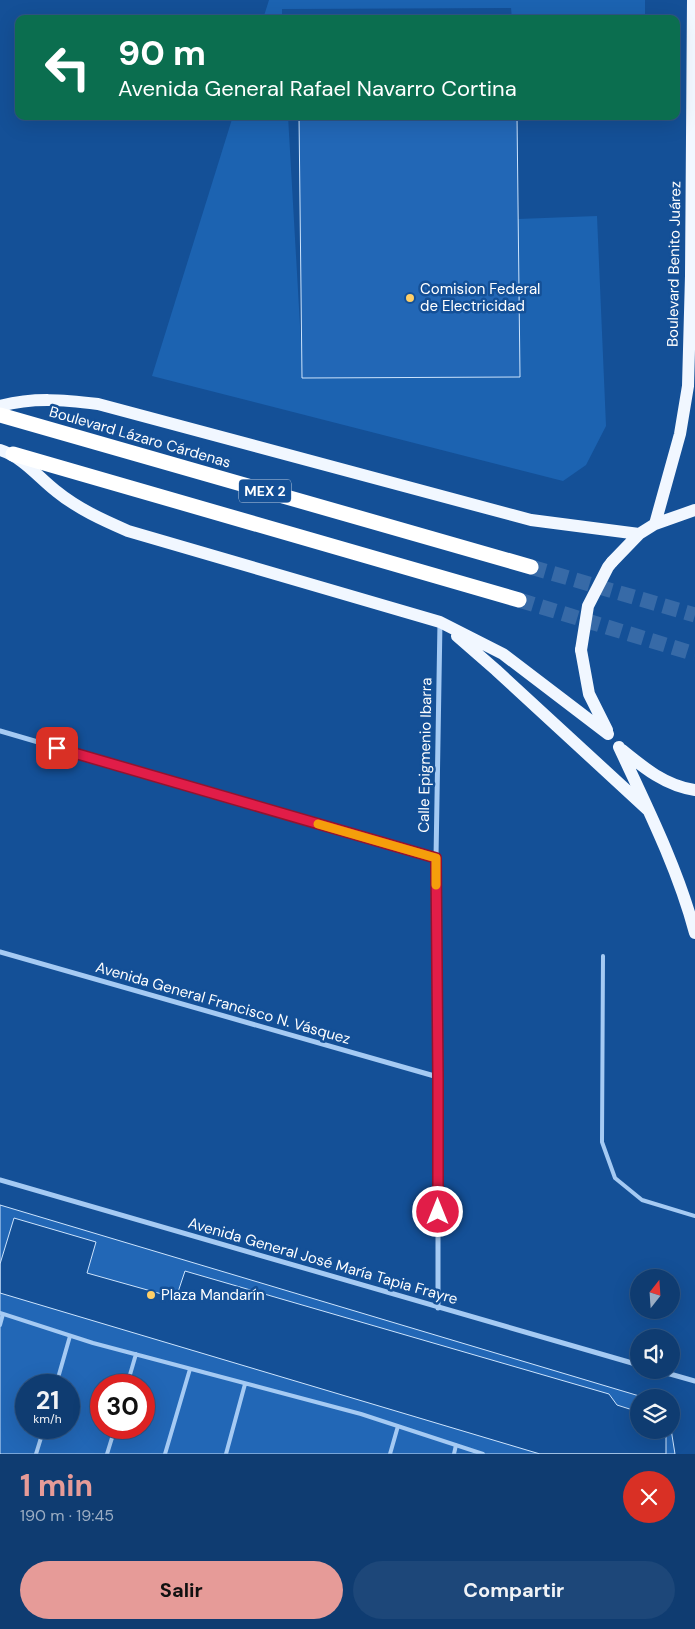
<!DOCTYPE html>
<html lang="es">
<head>
<meta charset="utf-8">
<style>
	:root { --surface:#0f3c71; --page:#1d4779; --text:#f1f3f6; --muted:#9badc3; --line:#2f5684; --accent:#e69b98 }
	body { margin:0; font-family:"DM Sans",sans-serif; background:var(--page); color:var(--text); height:100vh; display:flex; flex-direction:column; font-size:19px; white-space:nowrap }
	* { box-sizing:border-box; margin:0 }
	p { font-size:16px; color:var(--muted) }
	.icon { flex:none; width:28px; height:28px; fill:none; stroke:currentColor; stroke-width:2; stroke-linecap:round; stroke-linejoin:round }
	.map { position:relative; height:1454px; overflow:hidden }
	.details { display:flex; flex-direction:column; background:var(--surface); flex:1 }
	.details>* { flex:none }
	.banner { position:absolute; left:15px; top:15px; width:665px; height:105px; border-radius:10px; box-shadow:0 5px 20px #0002,0 0 0 1px var(--line); background:#0b6e4f; color:#fff; overflow:hidden }
	.needle { width:32px; rotate:17deg }
	.tools { position:absolute; left:630px; top:1269px; display:grid; gap:10px }
	.tools a { display:grid; place-items:center; width:50px; height:50px; border-radius:50%; background:var(--surface); box-shadow:0 5px 20px #0002,0 0 0 1px var(--line); font-size:25px }
	.speed { position:absolute; left:15px; top:1374px; display:flex; gap:10px; font-size:25px; font-weight:700; text-align:center }
	.speed>* { display:grid; place-content:center; width:65px; height:65px; border-radius:50%; background:var(--surface); box-shadow:0 5px 20px #0002,0 0 0 1px var(--line); line-height:1 }
	.speed small { font-size:12px; font-weight:400 }
	.speed .limit { border:8px solid #d22; background:#fff; color:#111 }
	.pin { position:absolute; display:grid; place-items:center; width:42px; height:42px; color:#fff; margin:-21px; border-radius:10px; box-shadow:0 2px 8px #0006 }
	.me { position:absolute; width:55px; margin:-28px; rotate:0deg; stroke-linejoin:round; filter:drop-shadow(0 0 4px #0008) }
	.turn { display:flex; align-items:center; gap:18px; height:105px; padding:0 20px; font-size:22px }
	.turn .icon { width:65px; height:65px; stroke-width:2.5 }
	.turn b { display:block; font-size:35px; line-height:42px }
	.round { display:grid; place-items:center; flex:none; width:52px; height:52px; border-radius:26px; background:var(--page) }
	.headline { display:flex; align-items:center; justify-content:space-between; height:85px; padding:0 20px }
	h1 { font-size:30px; font-weight:700; line-height:38px; color:var(--accent) }
	.primary-button { display:flex; gap:10px; margin-top:auto; padding:10px 20px }
	.primary-button a { flex:1; height:58px; border-radius:30px; background:var(--accent); color:#111; font-size:20px; font-weight:700; line-height:58px; text-align:center }
	.primary-button a+a { background:var(--page); color:var(--text) }
	.map>svg:first-child { display:block }
</style>
</head>
<body>
<div class="map">
<svg width="695" height="1454" viewBox="0 0 695 1454">
	<rect width="100%" height="100%" fill="#145097"/>
	<path fill="#1c63b1" d="M 269,0 L 645,0 L 645,19 L 512,19 L 511,8 L 282,9 L 282,19 L 263,19 Z
		M 233,116 L 288,116 L 303,378 L 520,377 L 518,219 L 597,216 L 606,426 L 586,465 L 563,481 L 152,376 Z"/>
	<path fill="#2267b6" stroke="#cde4fd" fill-rule="evenodd" d="M 299,116 L 517,116 L 520,377 L 302,378 Z
		M 0,1205 L 646,1398 L 639,1398 L 639,1430 L 666,1430 L 666,1454 L 0,1454 ZM 26,1385 L 69,1385 L 69,1428 L 26,1428 ZM 101,1385 L 144,1385 L 144,1428 L 101,1428 Z
		M 14,1218 L 96,1242 L 87,1273 L 176,1298 L 185,1271 L 609,1394 L 617,1405 L 639,1412 L 639,1430 L 671,1429 L 675,1454 L 540,1454 L 0,1293 L 0,1264 Z"/>
	<g fill="none" stroke-linecap="round" stroke-linejoin="round">
		<path stroke="#376aa7" stroke-width="15" stroke-dasharray="15 8" stroke-linecap="butt" d="M 531,567 L 695,615
			M 519,600 L 695,654"/>
		<path stroke="#a5caf3" stroke-width="4" d="M 603,956 L 602,1142 L 615,1178 L 642,1200 L 695,1216
			M 0,1313 L 93,1343 L 361,1414 L 483,1454
			M 0,1325 L 3,1314
			M 56,1385 L 70,1336
			M 127,1385 L 136,1354
			M 36,1454 L 44,1428
			M 107,1454 L 115,1428
			M 165,1454 L 190,1369
			M 226,1454 L 245,1384
			M 390,1454 L 398,1426
			M 454,1454 L 456,1445"/>
		<path stroke="#a5caf3" stroke-width="5" d="M 0,731 L 436,858
			M 0,952 L 438,1077
			M 0,1180 L 639,1365
			M 438,1308 L 438,1077 L 436,858 L 440,622
			M 656,1370 L 695,1381"/>
		<path stroke="#f1f7ff" stroke-width="12" d="M 0,406 C 34,397 64,400 98,404 L 531,520 L 639,534
			M 0,450 C 23,457 38,477 56,491 C 78,509 103,520 128,531 L 440,622 L 503,654 L 608,734
			M 655,524 L 680,434 L 688,386 L 691,276 L 693,0
			M 612,562 L 639,534 L 655,524 L 695,510
			M 457,636 L 496,670 L 648,810
			M 581,650 L 589,694 L 607,730
			M 619,747 C 647,807 678,869 695,933
			M 622,750 C 644,768 666,786 695,790"/>
		<path stroke="#fff" stroke-width="15" d="M 0,415 L 531,567
			M 13,454 L 519,600"/>
		<path stroke="#f1f7ff" stroke-width="12" d="M 581,650 L 588,606 L 608,567 L 612,562"/>
	</g>
	<g fill="none" stroke-linecap="round" stroke-linejoin="round">
		<defs>
			<path id="route" d="M 57,748 L 436,858 L 438,1077 L 438,1212"/>
		</defs>
		<use href="#route" stroke="#92132f" stroke-width="12"/>
		<use href="#route" stroke="#e11d48" stroke-width="9"/>
		<path stroke="#f59e0b" stroke-width="9" d="M 318,824 L 436,858 L 436,885"/>
	</g>
	<g fill="#ffcf67" stroke="#145097" stroke-width="2">
		<circle cx="410" cy="298" r="5"/>
		<circle cx="151" cy="1295" r="5"/>
	</g>
	<g text-anchor="middle" stroke-width="5" stroke-linejoin="round" paint-order="stroke">
		<rect fill="#145097" stroke="#b8cae0" stroke-width="1" x="239" y="479.5" width="52" height="23" rx="4"/>
		<g font-size="14" font-weight="bold" fill="#fff">
			<text x="265" y="496">MEX 2</text>
		</g>
		<g font-size="15" fill="#fff" stroke="#145097">
			<text transform="translate(674 264) rotate(-89)" y="5">Boulevard Benito Juárez</text>
			<text transform="translate(140 437) rotate(16)" y="5">Boulevard Lázaro Cárdenas</text>
			<text transform="translate(425 755) rotate(-89)" y="5">Calle Epigmenio Ibarra</text>
			<text transform="translate(223 1003) rotate(16)" y="5">Avenida General Francisco N. Vásquez</text>
			<text transform="translate(323 1261) rotate(16)" y="5">Avenida General José María Tapia Frayre</text>
		</g>
		<g font-size="15" fill="#fff" stroke="#145097" text-anchor="start">
			<text x="420" y="294">Comision Federal<tspan x="420" dy="17">de Electricidad</tspan></text>
			<text x="161" y="1300">Plaza Mandarín</text>
		</g>
	</g>
</svg>
<div class="tools">
<a><svg class="needle" viewBox="-14 -14 28 28"><path d="M0-13l5 13h-10z" fill="#e53935"/><path d="M0 13l5-13h-10z" fill="#9badc3"/></svg></a>
<a><svg class="icon" aria-label="sound" viewBox="0 0 24 24"><path d="M4 9h4l5-4v14l-5-4H4zM17 9q2 3 0 6"/></svg></a>
<a><svg class="icon" aria-label="layers" viewBox="0 0 24 24"><path d="M12 4l9 5-9 5-9-5zM3 14l9 5 9-5"/></svg></a>
</div>
<div class="speed"><div>21<small>km/h</small></div><div class="limit">30</div></div>
<div class="pin" style="left:57px;top:748px;background:#d93025"><svg class="icon" aria-label="arrive" viewBox="0 0 24 24"><path d="M6 21V4h12l-3 4 3 4H6"/></svg></div>
<svg class="me" style="left:438px;top:1212px" viewBox="-20 -20 40 40"><circle r="17" fill="#e11d48" stroke="#fff" stroke-width="3"/><path d="M0-11L8 9 0 5-8 9z" fill="#fff"/></svg>
<div class="banner">
<div class="turn"><svg class="icon" aria-label="left" viewBox="0 0 24 24"><path d="M17 20v-9H6M10 6l-5 5 5 5"/></svg><div><b>90 m</b>Avenida General Rafael Navarro Cortina</div></div>
</div>
</div>
<section class="details">
<div class="headline"><div><h1>1 min</h1><p>190 m · 19:45</p></div><a class="round" style="background:#d93025;color:#fff"><svg class="icon" aria-label="close" viewBox="0 0 24 24"><path d="M6 6l12 12M18 6L6 18"/></svg></a></div>
<div class="primary-button"><a>Salir</a><a>Compartir</a></div>
</section>
</body>
</html>
